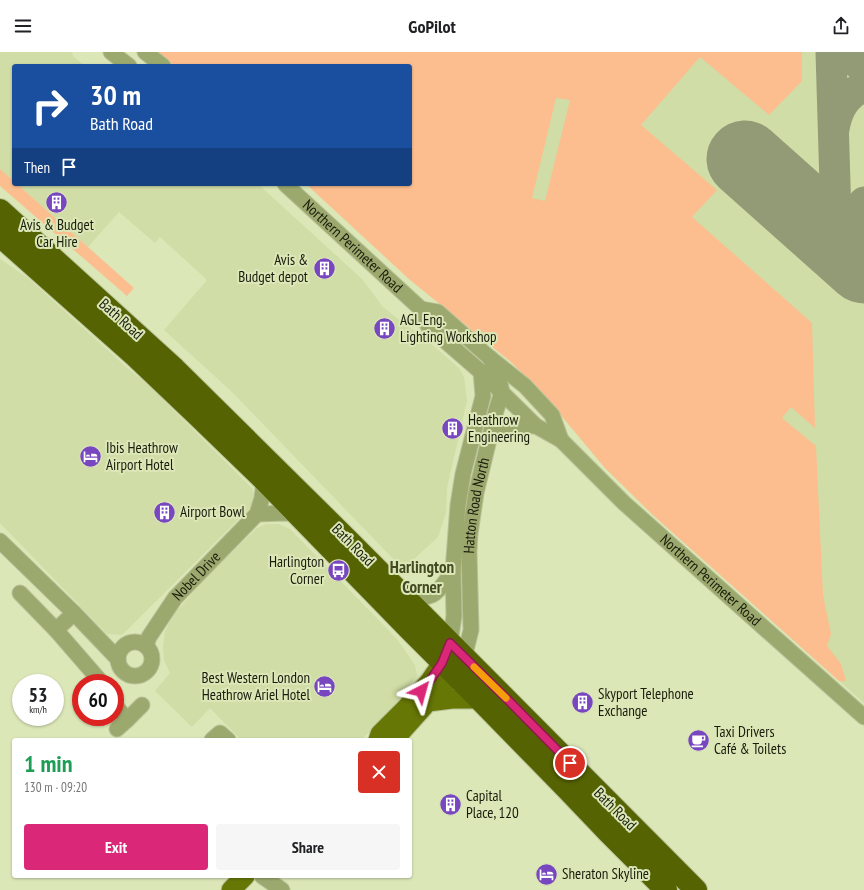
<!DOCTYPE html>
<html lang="en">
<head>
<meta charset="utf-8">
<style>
	:root { --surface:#fff; --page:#f6f6f6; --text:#202124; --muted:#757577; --accent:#db2777 }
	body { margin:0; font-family:"PT Sans Narrow",sans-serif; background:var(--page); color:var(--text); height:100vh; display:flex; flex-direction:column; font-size:15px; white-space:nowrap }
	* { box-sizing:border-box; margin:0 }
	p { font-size:13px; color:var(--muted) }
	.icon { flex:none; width:22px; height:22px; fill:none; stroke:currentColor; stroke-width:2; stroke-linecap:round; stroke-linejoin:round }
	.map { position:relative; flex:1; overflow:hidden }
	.panel { position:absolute; left:12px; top:686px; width:400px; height:140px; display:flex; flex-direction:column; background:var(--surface); border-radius:4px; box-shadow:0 1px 3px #0004 }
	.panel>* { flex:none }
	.top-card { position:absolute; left:12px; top:12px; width:400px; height:122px; border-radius:4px; box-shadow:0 1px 3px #0004; background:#1a4fa0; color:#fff; overflow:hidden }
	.speed { position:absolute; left:12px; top:622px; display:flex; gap:8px; font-size:20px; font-weight:700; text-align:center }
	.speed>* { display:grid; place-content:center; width:52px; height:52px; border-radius:50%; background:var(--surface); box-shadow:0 1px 3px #0004; line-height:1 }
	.speed small { font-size:10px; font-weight:400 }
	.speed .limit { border:6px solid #d22; background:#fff; color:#111 }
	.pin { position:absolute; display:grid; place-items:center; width:34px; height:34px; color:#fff; margin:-17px; border:2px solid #fff; border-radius:50%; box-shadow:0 1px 4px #0007 }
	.me { position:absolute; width:44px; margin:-22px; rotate:39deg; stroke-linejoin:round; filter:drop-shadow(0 0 3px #0008) }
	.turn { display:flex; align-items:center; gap:14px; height:84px; padding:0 12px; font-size:18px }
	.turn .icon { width:52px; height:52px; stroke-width:2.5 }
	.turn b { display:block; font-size:28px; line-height:34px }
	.then { display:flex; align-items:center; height:38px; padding:0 12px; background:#0003; gap:8px; font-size:15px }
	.round { display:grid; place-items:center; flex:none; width:42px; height:42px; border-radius:4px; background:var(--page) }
	.head { display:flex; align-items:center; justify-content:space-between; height:68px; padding:0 12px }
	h1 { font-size:24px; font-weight:700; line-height:30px; color:#1e9e55 }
	.action { display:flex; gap:8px; margin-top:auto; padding:8px 12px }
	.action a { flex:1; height:46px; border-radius:4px; background:var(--accent); color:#fff; font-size:16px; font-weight:700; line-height:46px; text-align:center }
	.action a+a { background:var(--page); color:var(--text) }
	header { display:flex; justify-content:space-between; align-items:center; height:52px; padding:0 12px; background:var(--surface); font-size:18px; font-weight:700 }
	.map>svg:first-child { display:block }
</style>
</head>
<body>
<header><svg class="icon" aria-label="menu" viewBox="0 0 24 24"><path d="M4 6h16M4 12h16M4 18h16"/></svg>GoPilot<svg class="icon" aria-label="share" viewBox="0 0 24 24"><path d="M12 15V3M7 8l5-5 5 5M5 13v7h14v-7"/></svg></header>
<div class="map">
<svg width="864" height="838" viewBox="0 0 864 838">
	<rect width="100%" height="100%" fill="#dce7b8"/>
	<path fill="#d0dda6" d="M 0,0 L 72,0 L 73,4 L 85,14 L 14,14 L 14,129 L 0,117 Z
		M 164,0 L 864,0 L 864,651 L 654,464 L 605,416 L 544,343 L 511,310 L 406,218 L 410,132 L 410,14 Z
		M 17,132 L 258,132 L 362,227 L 383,255 L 407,274 L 419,281 L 459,316 L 464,325 L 467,349 L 449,427 L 447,437 L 446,461 L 438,485 L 403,517 L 231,339 L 164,278 L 207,228 L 160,185 L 155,191 L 119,160 L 88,195 Z
		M 0,207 L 28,226 L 123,312 L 150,335 L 252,436 L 255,445 L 252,454 L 122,583 L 107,582 L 0,471 Z
		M 266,472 L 279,472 L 290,477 L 397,587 L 415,613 L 417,623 L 390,660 L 361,688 L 241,688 L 210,656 L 192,675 L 155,639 L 170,621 L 164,608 L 163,595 L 165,579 L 175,561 L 211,520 L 257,476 Z"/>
	<path fill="#fcbe8f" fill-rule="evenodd" d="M 157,0 L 802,0 L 802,29 L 769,63 L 700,5 L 641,73 L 717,138 L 692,165 L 812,271 L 815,376 L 791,355 L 782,366 L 816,394 L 823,543 L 831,582 L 827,594 L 841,612 L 846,629 L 839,629 L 654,464 L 605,416 L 544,343 L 511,310 L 410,228 L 306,132 L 410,132 L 410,14 L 174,14 ZM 556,46 L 570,48 L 545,149 L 532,146 Z
		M 0,117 L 14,129 L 14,132 L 17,132 L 134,236 L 127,244 L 0,134 Z"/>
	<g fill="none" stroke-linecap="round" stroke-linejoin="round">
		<path stroke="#929a76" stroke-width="31" d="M 831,0 L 836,165 C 839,181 845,191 854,204
			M 847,0 L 852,6 L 864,17
			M 834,77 C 837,58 845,42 864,35
			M 864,150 C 858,168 859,183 864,201"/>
		<path stroke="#929a76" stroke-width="77" d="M 745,107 L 864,213"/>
		<defs>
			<g id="minor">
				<path d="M 111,0 L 129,14"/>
				<path d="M 145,0 L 163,14"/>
				<path id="s1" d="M 285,132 L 421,257 L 428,274 L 481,320 L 536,374 L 561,388 L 624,451 L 864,665"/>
				<path d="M 421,257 L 438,260 L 490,306 L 525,334 L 552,363 L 561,388"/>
				<path d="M 490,384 C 509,374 514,372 536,374"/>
				<path d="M 257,462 L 286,461 L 298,463"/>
				<path d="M 0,489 L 74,561 L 118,607"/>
				<path d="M 20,541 L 56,578"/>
				<path d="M 403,544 C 412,544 424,547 432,543 C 440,539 448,526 453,519"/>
				<path d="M 74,561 L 56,578 L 102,631"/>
				<circle cx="135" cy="607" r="17"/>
				<path d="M 450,591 L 454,564 L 453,519 L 458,453 L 463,422 L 483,344 L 481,320"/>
				<path id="s2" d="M 146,594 L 149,585 L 175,546 L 257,462 L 262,446 L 264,428"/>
				<path id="s3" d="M 464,606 L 471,578 L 469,500 L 470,482 L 476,441 L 496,359 L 502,340 L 499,327 L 490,306"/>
				<path d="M 115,653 L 127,668 L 117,677"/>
				<path d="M 127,668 L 142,653"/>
				<path d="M 212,688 L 220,681 L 228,688"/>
				<path d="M 262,824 L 282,838"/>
			</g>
			<path id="major" d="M 428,650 L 452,647 L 479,647
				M 378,688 L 380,682 L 405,657 L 429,630 L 442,611 L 448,596
				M 394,688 L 428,650 L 444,634 L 461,610
				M 231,838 L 245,824"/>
			<path id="highway" d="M 0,158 L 175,317 L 351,491 L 696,838
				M 0,184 L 135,304 L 199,365 L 264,428 L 410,578 L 479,647 L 568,738 L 607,779 L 666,838"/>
		</defs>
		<use href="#minor" stroke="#b9c299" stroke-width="17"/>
		<use href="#major" stroke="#b9c299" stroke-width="21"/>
		<use href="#highway" stroke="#b9c299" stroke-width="24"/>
		<use href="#minor" stroke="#9ca96e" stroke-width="15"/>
		<use href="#major" stroke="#667705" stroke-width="19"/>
		<use href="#highway" stroke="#556302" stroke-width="22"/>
	</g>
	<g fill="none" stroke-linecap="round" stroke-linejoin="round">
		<defs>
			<path id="route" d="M 421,639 L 429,630 L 442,611 L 450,591 L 509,649 L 570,711"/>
		</defs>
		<use href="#route" stroke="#8e194d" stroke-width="10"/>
		<use href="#route" stroke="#db2777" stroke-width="7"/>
		<path stroke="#f59e0b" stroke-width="7" d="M 474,615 L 506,646"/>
	</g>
	<defs>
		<symbol id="building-disc" viewBox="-11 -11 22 22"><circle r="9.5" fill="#7847bf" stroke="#dce7b8"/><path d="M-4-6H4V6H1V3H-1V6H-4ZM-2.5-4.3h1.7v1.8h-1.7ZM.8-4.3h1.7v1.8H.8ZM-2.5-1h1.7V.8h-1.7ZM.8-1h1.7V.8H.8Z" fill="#fff"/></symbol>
		<symbol id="hotel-disc" viewBox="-11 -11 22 22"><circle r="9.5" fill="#7847bf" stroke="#dce7b8"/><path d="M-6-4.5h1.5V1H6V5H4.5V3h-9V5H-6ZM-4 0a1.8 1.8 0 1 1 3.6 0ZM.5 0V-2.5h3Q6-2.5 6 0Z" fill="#fff"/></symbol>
		<symbol id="bus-disc" viewBox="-11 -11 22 22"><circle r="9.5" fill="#7847bf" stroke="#dce7b8"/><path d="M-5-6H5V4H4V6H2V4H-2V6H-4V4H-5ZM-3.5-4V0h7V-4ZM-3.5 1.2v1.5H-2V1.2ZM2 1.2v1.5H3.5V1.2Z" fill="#fff"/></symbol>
		<symbol id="cafe-disc" viewBox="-11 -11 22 22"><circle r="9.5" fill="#7847bf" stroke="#dce7b8"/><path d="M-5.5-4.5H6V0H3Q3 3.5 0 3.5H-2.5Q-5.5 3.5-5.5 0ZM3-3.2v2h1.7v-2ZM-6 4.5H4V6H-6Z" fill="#fff"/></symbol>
	</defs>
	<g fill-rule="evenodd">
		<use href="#building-disc" x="44" y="138" width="25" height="25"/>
		<use href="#building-disc" x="312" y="204" width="25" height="25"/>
		<use href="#building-disc" x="372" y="264" width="25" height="25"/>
		<use href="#building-disc" x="440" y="364" width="25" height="25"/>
		<use href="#hotel-disc" x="78" y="392" width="25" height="25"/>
		<use href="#building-disc" x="152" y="448" width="25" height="25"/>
		<use href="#bus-disc" x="326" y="506" width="25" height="25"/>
		<use href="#hotel-disc" x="312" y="622" width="25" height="25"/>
		<use href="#building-disc" x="570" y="638" width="25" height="25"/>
		<use href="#cafe-disc" x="686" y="676" width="25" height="25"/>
		<use href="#building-disc" x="438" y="740" width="25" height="25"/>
		<use href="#hotel-disc" x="534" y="810" width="25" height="25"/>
	</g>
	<g text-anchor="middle" stroke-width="4" stroke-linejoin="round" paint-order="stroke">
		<g font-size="15" fill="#191c0b" stroke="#dce7b8" text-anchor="start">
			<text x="57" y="178" text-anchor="middle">Avis &amp; Budget<tspan x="57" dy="17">Car Hire</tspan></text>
			<text x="308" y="213" text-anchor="end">Avis &amp;<tspan x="308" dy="17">Budget depot</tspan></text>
			<text x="400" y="273">AGL Eng.<tspan x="400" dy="17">Lighting Workshop</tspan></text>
			<text x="468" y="373">Heathrow<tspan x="468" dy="17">Engineering</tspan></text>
			<text x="106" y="401">Ibis Heathrow<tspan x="106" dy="17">Airport Hotel</tspan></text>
			<text x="180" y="465">Airport Bowl</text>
			<text x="324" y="515" text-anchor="end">Harlington<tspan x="324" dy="17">Corner</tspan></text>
			<text x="310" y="631" text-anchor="end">Best Western London<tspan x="310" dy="17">Heathrow Ariel Hotel</tspan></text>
			<text x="598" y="647">Skyport Telephone<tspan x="598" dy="17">Exchange</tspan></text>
			<text x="714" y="685">Taxi Drivers<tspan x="714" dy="17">Café &amp; Toilets</tspan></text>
			<text x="466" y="749">Capital<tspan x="466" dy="17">Place, 120</tspan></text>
			<text x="562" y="827">Sheraton Skyline</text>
		</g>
		<g font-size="15" fill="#191c0b" stroke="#dce7b8">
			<text dy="5" stroke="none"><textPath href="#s1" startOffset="92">Northern Perimeter Road</textPath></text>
			<text transform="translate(121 267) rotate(42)" y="5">Bath Road</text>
			<text dy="5" stroke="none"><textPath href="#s3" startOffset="154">Hatton Road North</textPath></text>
			<text transform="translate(353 493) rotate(45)" y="5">Bath Road</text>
			<text dy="5" stroke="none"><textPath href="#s2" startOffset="87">Nobel Drive</textPath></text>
			<text dy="5" stroke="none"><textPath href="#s1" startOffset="584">Northern Perimeter Road</textPath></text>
			<text transform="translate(615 757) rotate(45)" y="5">Bath Road</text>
		</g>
		<g font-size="17" font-weight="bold" fill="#434b22" stroke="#dce7b8">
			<text x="422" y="521">Harlington<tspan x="422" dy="20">Corner</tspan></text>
		</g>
	</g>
</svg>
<div class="speed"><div>53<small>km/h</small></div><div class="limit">60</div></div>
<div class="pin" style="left:570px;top:711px;background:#d93025"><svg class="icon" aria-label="arrive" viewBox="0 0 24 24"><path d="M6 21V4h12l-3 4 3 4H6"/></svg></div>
<svg class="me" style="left:421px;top:639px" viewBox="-20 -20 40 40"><path d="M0-17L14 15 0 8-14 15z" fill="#db2777" stroke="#fff" stroke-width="4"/></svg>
<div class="top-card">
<div class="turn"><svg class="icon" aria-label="right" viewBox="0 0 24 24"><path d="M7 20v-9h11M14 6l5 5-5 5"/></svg><div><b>30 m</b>Bath Road</div></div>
<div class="then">Then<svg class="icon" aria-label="arrive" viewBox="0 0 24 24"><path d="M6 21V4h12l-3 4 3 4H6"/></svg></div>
</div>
<section class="panel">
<div class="head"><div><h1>1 min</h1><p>130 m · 09:20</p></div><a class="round" style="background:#d93025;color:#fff"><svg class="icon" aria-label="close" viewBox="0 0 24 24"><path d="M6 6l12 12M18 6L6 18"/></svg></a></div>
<div class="action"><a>Exit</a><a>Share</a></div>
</section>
</div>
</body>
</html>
